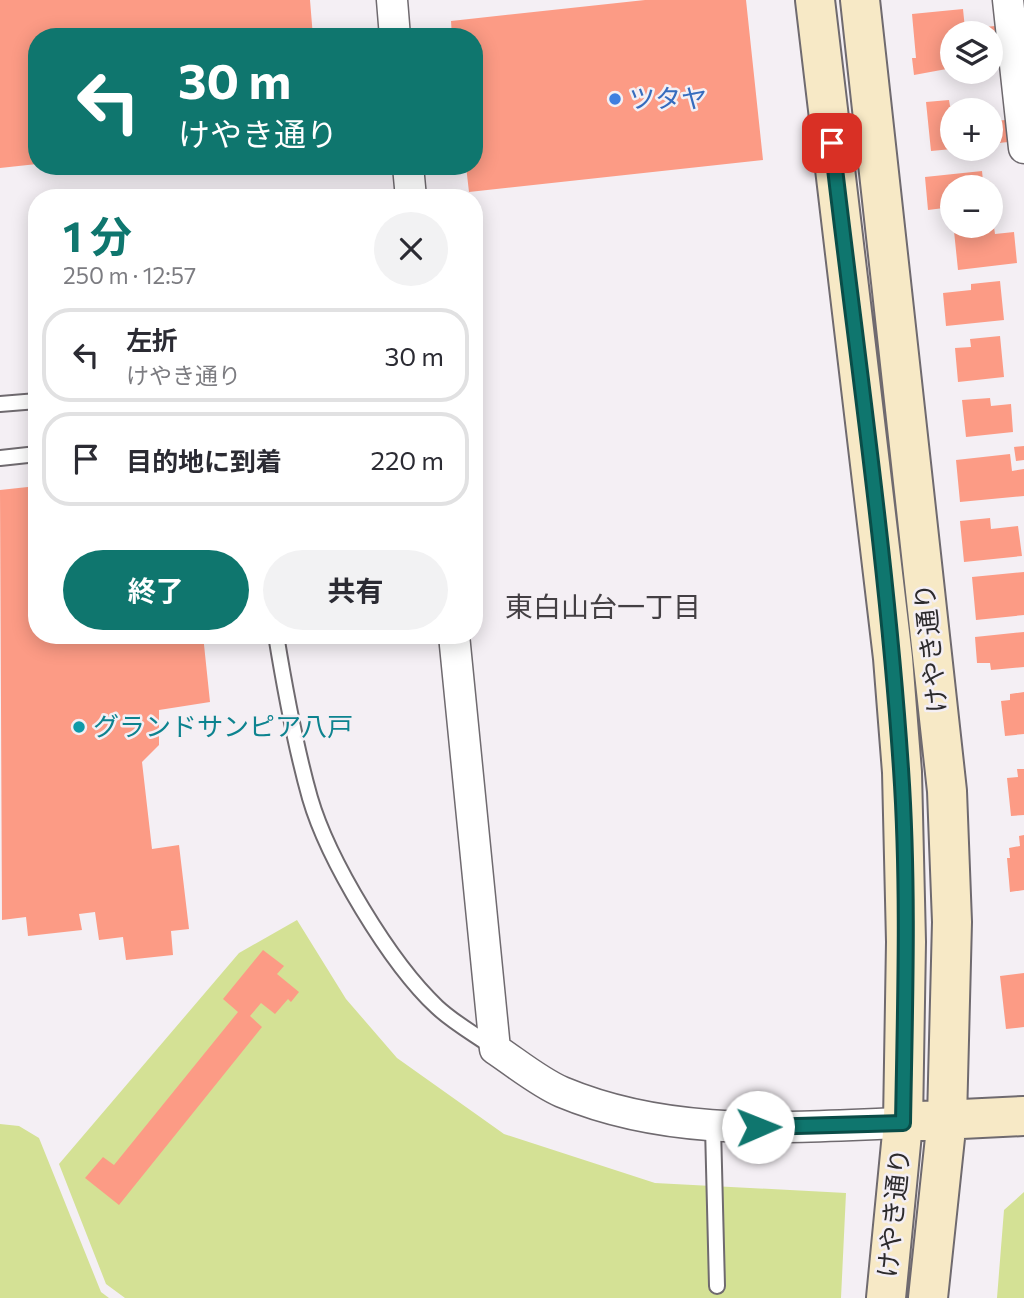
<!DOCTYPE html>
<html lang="ja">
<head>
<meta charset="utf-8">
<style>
	:root { --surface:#fff; --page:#f2f2f3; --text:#2b2b33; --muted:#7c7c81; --line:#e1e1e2; --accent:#0f766e }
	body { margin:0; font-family:Commissioner,"Noto Sans JP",sans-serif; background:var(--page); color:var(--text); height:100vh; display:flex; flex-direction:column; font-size:26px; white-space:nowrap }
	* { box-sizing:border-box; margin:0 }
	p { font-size:23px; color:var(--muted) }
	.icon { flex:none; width:38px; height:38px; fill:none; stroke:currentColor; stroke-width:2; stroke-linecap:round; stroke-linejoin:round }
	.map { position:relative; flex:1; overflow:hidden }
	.drawer { position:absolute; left:28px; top:189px; width:455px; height:455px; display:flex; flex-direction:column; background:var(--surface); border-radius:28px; box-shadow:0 4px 18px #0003 }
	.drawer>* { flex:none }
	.banner { position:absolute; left:28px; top:28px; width:455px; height:147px; border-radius:28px; box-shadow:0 4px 18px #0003; background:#0f766e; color:#fff; overflow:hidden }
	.controls { position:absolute; left:940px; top:21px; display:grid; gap:14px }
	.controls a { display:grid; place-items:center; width:63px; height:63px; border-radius:50%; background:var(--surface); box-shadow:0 4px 18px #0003; font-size:35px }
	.pin { position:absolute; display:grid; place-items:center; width:60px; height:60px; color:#fff; margin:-30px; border-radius:14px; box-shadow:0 4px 10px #0006 }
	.me { position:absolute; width:77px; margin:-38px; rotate:89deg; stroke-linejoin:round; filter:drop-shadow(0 0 5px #0008) }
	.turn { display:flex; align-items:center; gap:24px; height:147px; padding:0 35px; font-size:32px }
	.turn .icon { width:91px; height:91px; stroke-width:2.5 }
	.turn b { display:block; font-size:49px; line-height:60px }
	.round { display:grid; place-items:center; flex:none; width:74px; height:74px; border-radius:37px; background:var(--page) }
	.headline { display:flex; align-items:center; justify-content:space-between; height:119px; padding:0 35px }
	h1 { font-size:42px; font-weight:700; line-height:52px; color:var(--accent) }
	.primary-button { display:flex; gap:14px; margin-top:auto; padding:14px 35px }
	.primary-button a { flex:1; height:80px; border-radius:42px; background:var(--accent); color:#fff; font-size:28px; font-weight:700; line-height:80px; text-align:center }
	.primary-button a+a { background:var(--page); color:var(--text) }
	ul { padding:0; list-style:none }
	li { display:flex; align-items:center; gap:21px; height:94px; margin:0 14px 10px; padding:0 21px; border:4px solid var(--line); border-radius:28px }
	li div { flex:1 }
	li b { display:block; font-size:26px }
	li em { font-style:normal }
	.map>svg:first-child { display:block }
</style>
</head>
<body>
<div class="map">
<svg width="1024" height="1298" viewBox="0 0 1024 1298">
	<rect width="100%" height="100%" fill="#f4eff4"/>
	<path fill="#d4e195" d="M 297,920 L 346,999 L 397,1058 L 504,1134 L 655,1183 L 846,1193 L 841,1298 L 125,1298 L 106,1284 L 59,1164 L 239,953 Z
		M 0,1124 L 19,1126 L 39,1138 L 101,1292 L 109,1298 L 0,1298 Z
		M 1024,1192 L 1024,1298 L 997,1298 L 1004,1210 Z"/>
	<path fill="#fc9b85" d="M 0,0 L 310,0 L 313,37 L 37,37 L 37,164 L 0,168 Z
		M 645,0 L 746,0 L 763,160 L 469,192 L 466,166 L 474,166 L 474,37 L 452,37 L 451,21 Z
		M 963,9 L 965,29 L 995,26 L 998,63 L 990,63 L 990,33 L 952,33 L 952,68 L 914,75 L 912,58 L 916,58 L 912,14 Z
		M 949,100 L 950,106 L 976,104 L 977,110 L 952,110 L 952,149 L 931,151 L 926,102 Z
		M 1006,120 L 1008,142 L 990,144 L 990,121 Z
		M 982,171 L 983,181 L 990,181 L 991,187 L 952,187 L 952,207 L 928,210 L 925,177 Z
		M 994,227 L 995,234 L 1014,232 L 1017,263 L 958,270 L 954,231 Z
		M 1000,281 L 1004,320 L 946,326 L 943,293 L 971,290 L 971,284 Z
		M 1000,336 L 1004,377 L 958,382 L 955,348 L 971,347 L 970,339 Z
		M 990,398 L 991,406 L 1011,404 L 1013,432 L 966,437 L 962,400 Z
		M 1024,446 L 1024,460 L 1016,461 L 1014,447 Z
		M 1010,454 L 1012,471 L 1024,469 L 1024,496 L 960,502 L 956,460 Z
		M 37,486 L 37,635 L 203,635 L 210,702 L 159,710 L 159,745 L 142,762 L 152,849 L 179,845 L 189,929 L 171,931 L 173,955 L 126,960 L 123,937 L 99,940 L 95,912 L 79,914 L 82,930 L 28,936 L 26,917 L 2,920 L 0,490 Z
		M 990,518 L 991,529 L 1018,526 L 1022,556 L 964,562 L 960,521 Z
		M 1024,572 L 1024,615 L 976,620 L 972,577 Z
		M 1024,632 L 1024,667 L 991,670 L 990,663 L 977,663 L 975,637 Z
		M 1024,692 L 1024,734 L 1005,736 L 1001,701 L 1010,700 L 1010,694 Z
		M 1017,769 L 1024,769 L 1024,815 L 1011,816 L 1007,778 L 1018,777 Z
		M 1024,835 L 1024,890 L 1010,892 L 1007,858 L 1010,858 L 1009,848 L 1020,846 L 1019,836 Z
		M 263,950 L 284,966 L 277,974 L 299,992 L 291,1002 L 288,999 L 275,1014 L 261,1003 L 250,1016 L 262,1027 L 119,1205 L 85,1178 L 103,1157 L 114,1165 L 238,1012 L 223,999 Z
		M 1024,973 L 1024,1027 L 1006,1029 L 1000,976 Z"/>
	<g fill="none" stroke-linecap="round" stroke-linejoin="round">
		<defs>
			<path id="lane" d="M 0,404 L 37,401
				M 0,458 L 37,454
				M 276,635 C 285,690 295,745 310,798 C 328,860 390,963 437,1007 C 454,1023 476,1035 494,1048
				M 713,1127 L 717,1286"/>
			<path id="street" d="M 392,0 L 395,37
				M 1008,0 L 1024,148
				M 408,166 L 411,198
				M 454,635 L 495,1049 C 516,1063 539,1082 562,1092 C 672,1138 787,1127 903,1123"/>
			<path id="secondary" d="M 815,0 L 893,658 L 902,772 L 906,942 L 903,1123 L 886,1298
				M 860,0 L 947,791 L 952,922 L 947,1119 L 928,1298
				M 921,1121 L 1024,1116"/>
		</defs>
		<use href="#lane" stroke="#6f6a6f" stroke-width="18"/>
		<use href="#street" stroke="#6f6a6f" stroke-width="33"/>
		<use href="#secondary" stroke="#6f6a6f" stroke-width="42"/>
		<use href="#lane" stroke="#fff" stroke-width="14"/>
		<use href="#street" stroke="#fff" stroke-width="30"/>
		<use href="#secondary" stroke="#f7e9c6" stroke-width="38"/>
	</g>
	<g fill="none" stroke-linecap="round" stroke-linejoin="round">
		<defs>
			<path id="route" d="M 758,1127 L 903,1123 C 905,1005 909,886 901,769 C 887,559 856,351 832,143"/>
		</defs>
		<use href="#route" stroke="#0a4d48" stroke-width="18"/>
		<use href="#route" stroke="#0f766e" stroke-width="12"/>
	</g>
	<circle fill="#3f7fe0" stroke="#f4eff4" stroke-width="2.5" cx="615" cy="99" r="7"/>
	<circle fill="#0f9aa8" stroke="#f4eff4" stroke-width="2.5" cx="79" cy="727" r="7"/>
	<g text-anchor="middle" stroke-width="5" stroke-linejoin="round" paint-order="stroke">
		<g font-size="26" fill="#366cbe" stroke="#f4eff4" text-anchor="start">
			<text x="629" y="108">ツタヤ</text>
		</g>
		<g font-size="26" fill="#2d2b2d" stroke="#f4eff4">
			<text transform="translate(931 648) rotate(-96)" y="9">けやき通り</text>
			<text transform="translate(894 1213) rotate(-84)" y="9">けやき通り</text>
		</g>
		<g font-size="26" fill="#0d838f" stroke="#f4eff4" text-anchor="start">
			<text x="93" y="736">グランドサンピア八戸</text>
		</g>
		<g font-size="28" fill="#433f43" stroke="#f4eff4">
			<text x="603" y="617">東白山台一丁目</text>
		</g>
	</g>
</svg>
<div class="controls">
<a><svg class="icon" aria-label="layers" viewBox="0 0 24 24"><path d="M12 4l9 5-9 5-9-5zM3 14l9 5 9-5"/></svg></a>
<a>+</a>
<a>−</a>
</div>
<div class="pin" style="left:832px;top:143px;background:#d93025"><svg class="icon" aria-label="arrive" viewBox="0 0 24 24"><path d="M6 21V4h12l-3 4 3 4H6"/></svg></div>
<svg class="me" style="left:758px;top:1127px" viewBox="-20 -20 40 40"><circle r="19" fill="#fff"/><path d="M0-13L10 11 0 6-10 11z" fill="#0f766e"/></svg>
<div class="banner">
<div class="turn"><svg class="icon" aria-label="left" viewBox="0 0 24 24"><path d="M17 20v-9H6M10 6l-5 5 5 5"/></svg><div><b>30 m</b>けやき通り</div></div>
</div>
<section class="drawer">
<div class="headline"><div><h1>1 分</h1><p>250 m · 12:57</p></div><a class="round"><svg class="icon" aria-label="close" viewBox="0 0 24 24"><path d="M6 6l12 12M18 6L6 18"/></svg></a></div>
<ul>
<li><svg class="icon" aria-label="left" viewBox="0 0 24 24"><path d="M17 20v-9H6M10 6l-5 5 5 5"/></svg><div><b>左折</b><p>けやき通り</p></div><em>30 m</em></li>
<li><svg class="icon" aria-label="arrive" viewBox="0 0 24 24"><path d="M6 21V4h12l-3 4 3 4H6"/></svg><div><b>目的地に到着</b></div><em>220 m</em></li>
</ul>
<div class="primary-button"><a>終了</a><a>共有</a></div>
</section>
</div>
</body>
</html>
